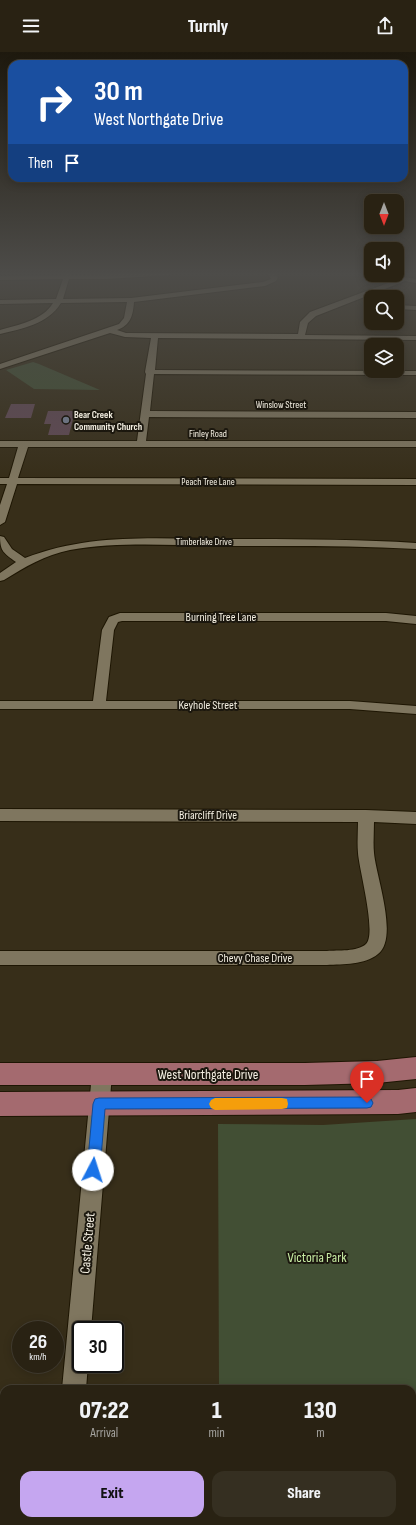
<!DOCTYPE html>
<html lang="en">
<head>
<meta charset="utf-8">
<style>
	:root { --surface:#292213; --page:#352f21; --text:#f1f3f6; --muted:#a5a4a0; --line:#453f33; --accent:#c5a6f0 }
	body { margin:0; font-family:"Sofia Sans Condensed",sans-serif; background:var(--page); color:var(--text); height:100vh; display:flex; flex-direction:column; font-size:15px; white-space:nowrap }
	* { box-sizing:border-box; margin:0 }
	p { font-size:13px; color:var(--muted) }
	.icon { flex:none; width:22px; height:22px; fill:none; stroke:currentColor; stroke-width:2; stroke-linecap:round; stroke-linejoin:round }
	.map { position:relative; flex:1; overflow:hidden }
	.details { position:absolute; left:0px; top:1333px; width:416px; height:140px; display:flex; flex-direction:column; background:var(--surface); border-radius:12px 12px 0 0; box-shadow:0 2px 10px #0003,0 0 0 1px var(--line) }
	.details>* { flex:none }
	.top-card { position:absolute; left:8px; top:8px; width:400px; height:122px; border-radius:12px; box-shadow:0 2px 10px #0003,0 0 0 1px var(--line); background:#1a4fa0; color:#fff; overflow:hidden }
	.needle { width:26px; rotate:180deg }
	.buttons { position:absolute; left:364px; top:142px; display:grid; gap:8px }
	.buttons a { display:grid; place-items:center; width:40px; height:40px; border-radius:8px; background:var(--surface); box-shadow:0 2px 10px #0003,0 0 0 1px var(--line); font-size:20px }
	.speed { position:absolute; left:12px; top:1269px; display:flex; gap:8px; font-size:20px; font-weight:700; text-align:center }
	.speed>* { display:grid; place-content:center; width:52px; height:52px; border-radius:50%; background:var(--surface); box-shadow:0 2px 10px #0003,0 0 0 1px var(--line); line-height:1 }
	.speed small { font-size:10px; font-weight:400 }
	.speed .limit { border:2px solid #111; border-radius:6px; background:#fff; color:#111 }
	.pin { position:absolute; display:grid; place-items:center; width:34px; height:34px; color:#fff; margin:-41px -17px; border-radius:50% 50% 50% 0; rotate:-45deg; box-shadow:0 0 4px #0007 }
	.pin .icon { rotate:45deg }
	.me { position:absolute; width:44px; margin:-22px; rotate:5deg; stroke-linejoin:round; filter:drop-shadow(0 0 3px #0008) }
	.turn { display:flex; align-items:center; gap:14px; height:84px; padding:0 20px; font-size:18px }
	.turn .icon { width:52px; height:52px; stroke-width:2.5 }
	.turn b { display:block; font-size:28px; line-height:34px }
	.then { display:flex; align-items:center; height:38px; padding:0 20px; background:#0003; gap:8px; font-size:15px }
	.eta { display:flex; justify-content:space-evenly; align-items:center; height:68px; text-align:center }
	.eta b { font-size:24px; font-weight:800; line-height:28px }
	.cta { display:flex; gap:8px; margin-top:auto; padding:8px 20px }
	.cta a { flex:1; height:46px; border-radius:12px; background:var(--accent); color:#111; font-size:16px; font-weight:800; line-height:46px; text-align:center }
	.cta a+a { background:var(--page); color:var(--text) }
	header { display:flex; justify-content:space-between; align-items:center; height:52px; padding:0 20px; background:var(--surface); font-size:18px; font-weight:800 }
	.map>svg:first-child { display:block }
</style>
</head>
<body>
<header><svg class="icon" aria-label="menu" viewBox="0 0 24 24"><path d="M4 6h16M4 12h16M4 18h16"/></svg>Turnly<svg class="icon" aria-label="share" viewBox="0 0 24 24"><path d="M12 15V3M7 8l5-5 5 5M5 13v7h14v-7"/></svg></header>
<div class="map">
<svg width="416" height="1473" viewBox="0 0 416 1473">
	<rect width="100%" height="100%" fill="#372e19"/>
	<path fill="#424f34" d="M 33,310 L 39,312 L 100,338 L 34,337 L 6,318 Z
		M 416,1067 L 416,1473 L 220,1473 L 220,1469 L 412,1469 L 412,1337 L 219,1337 L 218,1072 L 323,1073 Z"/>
	<path fill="#08183c" d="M 416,1444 L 416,1473 L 377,1473 L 377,1469 L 412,1469 L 412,1446 Z"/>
	<path fill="#604954" d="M 11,352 L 35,352 L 31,366 L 5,366 Z
		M 48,359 L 75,359 L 69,383 L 48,383 L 51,372 L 44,372 Z"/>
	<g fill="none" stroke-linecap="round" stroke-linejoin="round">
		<defs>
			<path id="minor" d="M 65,221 L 71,221 L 71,223 L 172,221 L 169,223 L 107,227 L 69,227 L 63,247 L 131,246 L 263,230 L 271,227 L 267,221 L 274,221 L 278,225 L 276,229 L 265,234 L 134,250 C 133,263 131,273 117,278 L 126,281 L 298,282 L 300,270 L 310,260 L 396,228 L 377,223 L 392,223 L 416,227 L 416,231 L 405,229 L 316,264 L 308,271 L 305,283 L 416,284 L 416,288 L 158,286 L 155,318 L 416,319 L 416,323 L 154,322 L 150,359 L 416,360 L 416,366 L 149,365 L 146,389 L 416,389 L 416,395 L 28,395 L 18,426 L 416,427 L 416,433 L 17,432 L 5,470 L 0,473 L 0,453 L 7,432 L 0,432 L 0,426 L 9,426 L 18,395 L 0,395 L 0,389 L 137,389 L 146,322 L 145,320 L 151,286 L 125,285 L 110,281 L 0,317 L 0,312 L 119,272 L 124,266 L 127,250 L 61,251 C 48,272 22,277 0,282 L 0,278 C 18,273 43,268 53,251 L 0,252 L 0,248 L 56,247 L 63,227 L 0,228 L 0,224 L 64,223 Z
				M 397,253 L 416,254 L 416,258 L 397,257 Z
				M 0,484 L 4,485 L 12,497 L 25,506 C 91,480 159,487 228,487 C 291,487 354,487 416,491 L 416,497 C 348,493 280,494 212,494 C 165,493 116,490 70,498 C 45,503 25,515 4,528 L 0,529 L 0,521 L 16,510 C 4,501 0,500 0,484 Z
				M 120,561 L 386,561 L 416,564 L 416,572 L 386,569 L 122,569 L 118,570 L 114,578 L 106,649 L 350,649 L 416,654 L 416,662 L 350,657 L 0,657 L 0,649 L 93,649 L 102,578 L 109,565 Z
				M 0,757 L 366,758 L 416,760 L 416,772 L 374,770 C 374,780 373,791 374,801 C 376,824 399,886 378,902 C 365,913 343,912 327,913 L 0,913 L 0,899 L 327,899 C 338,898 357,900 366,892 C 377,882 359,817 358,801 C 357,790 358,780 358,770 L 0,769 Z
				M 102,1013 L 109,1016 L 112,1022 L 91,1278 L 81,1278 L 81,1312 L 88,1312 L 86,1337 L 62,1337 L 92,1022 L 95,1016 Z
				M 50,1469 L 76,1469 L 76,1473 L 50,1473 Z"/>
			<path id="major" d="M 416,1005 L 416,1027 L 377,1031 L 305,1033 L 0,1033 L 0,1011 L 305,1011 L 377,1009 Z
				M 416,1036 L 416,1060 L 398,1062 L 0,1064 L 0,1040 L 398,1038 Z"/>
		</defs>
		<use href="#minor" stroke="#1e1603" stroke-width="2"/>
		<use href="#major" stroke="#1e1603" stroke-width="2"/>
		<use href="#minor" fill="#7f765f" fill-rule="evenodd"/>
		<use href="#major" fill="#a46a6f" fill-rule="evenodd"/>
	</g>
	<linearGradient id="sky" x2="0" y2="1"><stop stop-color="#1e190e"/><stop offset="0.52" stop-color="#4d4c49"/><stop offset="1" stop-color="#4d4c49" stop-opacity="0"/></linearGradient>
	<rect width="416" height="427" fill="url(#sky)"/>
	<path fill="#1a73e8" stroke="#114b97" d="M 367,1045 L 371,1047 L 373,1051 L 371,1055 L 367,1056 L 105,1057 L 100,1118 L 98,1123 L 93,1125 L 89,1123 L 87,1118 L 93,1052 L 95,1047 L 99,1046 Z"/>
	<path fill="#f59e0b" d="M 215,1046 L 282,1046 L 287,1047 L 288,1052 L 287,1056 L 282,1057 L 215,1058 L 211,1056 L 209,1052 L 211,1048 Z"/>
	<circle fill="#6b7280" stroke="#1b170e" stroke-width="1.5" cx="66" cy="368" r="4"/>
	<g text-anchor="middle" stroke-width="4" stroke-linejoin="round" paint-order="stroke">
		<g font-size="10" fill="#f4efe2" stroke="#1b170e">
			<text x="281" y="356">Winslow Street</text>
			<text x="208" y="385">Finley Road</text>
			<text x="208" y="433">Peach Tree Lane</text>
			<text x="204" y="493">Timberlake Drive</text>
		</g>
		<g font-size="10" font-weight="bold" fill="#f4efe2" stroke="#1b170e" text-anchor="start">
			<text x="74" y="366">Bear Creek<tspan x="74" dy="12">Community Church</tspan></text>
		</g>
		<g font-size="12" fill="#f4efe2" stroke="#1b170e">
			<text x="221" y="569">Burning Tree Lane</text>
			<text x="208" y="657">Keyhole Street</text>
			<text x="208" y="767">Briarcliff Drive</text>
			<text x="255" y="910">Chevy Chase Drive</text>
		</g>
		<g font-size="14" fill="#f4efe2" stroke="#1b170e">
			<text x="208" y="1027">West Northgate Drive</text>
			<text transform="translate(87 1191) rotate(-85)" y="5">Castle Street</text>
		</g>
		<g font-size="14" fill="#c7eba3" stroke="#1b170e">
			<text x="317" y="1210">Victoria Park</text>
		</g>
	</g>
</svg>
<div class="buttons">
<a><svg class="needle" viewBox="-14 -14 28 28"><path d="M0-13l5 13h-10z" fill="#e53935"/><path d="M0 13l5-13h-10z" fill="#a5a4a0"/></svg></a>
<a><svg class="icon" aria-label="sound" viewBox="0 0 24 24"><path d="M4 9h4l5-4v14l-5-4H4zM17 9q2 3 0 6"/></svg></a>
<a><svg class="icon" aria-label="search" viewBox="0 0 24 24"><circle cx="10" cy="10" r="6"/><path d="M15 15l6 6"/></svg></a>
<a><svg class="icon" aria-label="layers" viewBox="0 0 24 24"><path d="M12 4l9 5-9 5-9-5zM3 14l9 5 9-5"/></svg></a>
</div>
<div class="speed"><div>26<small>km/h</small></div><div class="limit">30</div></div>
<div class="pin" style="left:367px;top:1051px;background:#d93025"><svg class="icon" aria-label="arrive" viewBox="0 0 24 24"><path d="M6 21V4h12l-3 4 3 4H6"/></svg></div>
<svg class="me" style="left:93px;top:1118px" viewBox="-20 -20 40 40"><circle r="19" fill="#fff"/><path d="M0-13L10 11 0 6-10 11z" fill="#1a73e8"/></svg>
<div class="top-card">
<div class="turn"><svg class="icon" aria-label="right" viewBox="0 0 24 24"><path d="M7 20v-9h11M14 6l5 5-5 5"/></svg><div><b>30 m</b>West Northgate Drive</div></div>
<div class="then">Then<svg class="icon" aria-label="arrive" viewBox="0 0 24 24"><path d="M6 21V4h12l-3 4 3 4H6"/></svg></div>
</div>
<section class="details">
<div class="eta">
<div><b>07:22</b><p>Arrival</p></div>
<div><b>1</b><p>min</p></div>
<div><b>130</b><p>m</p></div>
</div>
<div class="cta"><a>Exit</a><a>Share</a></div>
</section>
</div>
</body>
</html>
